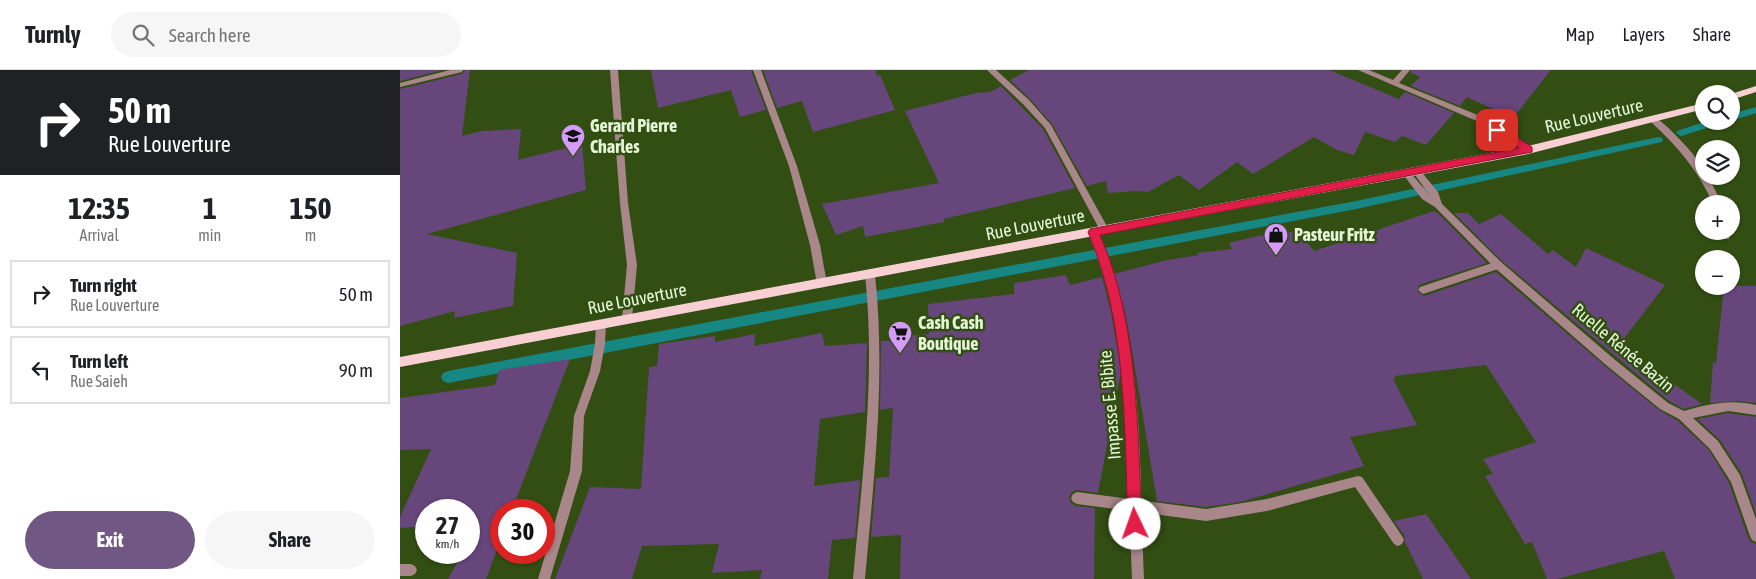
<!DOCTYPE html>
<html lang="en">
<head>
<meta charset="utf-8">
<style>
	:root { --surface:#fff; --page:#f6f6f6; --text:#202124; --muted:#757577; --line:#e0e0e0; --accent:#715884 }
	body { margin:0; font-family:"Asap Condensed",sans-serif; background:var(--page); color:var(--text); height:100vh; display:flex; flex-direction:column; font-size:19px; white-space:nowrap }
	* { box-sizing:border-box; margin:0 }
	p { font-size:16px; color:var(--muted) }
	.icon { flex:none; width:28px; height:28px; fill:none; stroke:currentColor; stroke-width:2; stroke-linecap:round; stroke-linejoin:round }
	.map { position:relative; flex:1; overflow:hidden }
	.side { display:flex; flex-direction:column; background:var(--surface); width:400px }
	.side>* { flex:none }
	.hud { background:#202124; color:#fff; overflow:hidden }
	.controls { position:absolute; left:1295px; top:15px; display:grid; gap:10px }
	.controls a { display:grid; place-items:center; width:45px; height:45px; border-radius:50%; background:var(--surface); box-shadow:0 1px 4px #0004; font-size:25px }
	.speed { position:absolute; left:15px; top:429px; display:flex; gap:10px; font-size:25px; font-weight:700; text-align:center }
	.speed>* { display:grid; place-content:center; width:65px; height:65px; border-radius:50%; background:var(--surface); box-shadow:0 1px 4px #0004; line-height:1 }
	.speed small { font-size:12px; font-weight:400 }
	.speed .limit { border:8px solid #d22; background:#fff; color:#111 }
	.pin { position:absolute; display:grid; place-items:center; width:42px; height:42px; color:#fff; margin:-21px; border-radius:10px; box-shadow:0 2px 8px #0006 }
	.me { position:absolute; width:55px; margin:-28px; rotate:357deg; stroke-linejoin:round; filter:drop-shadow(0 0 4px #0008) }
	.turn { display:flex; align-items:center; gap:18px; height:105px; padding:0 25px; font-size:22px }
	.turn .icon { width:65px; height:65px; stroke-width:2.5 }
	.turn b { display:block; font-size:35px; line-height:42px }
	.eta { display:flex; justify-content:space-evenly; align-items:center; height:85px; text-align:center }
	.eta b { font-size:30px; font-weight:700; line-height:35px }
	.cta { display:flex; gap:10px; margin-top:auto; padding:10px 25px }
	.cta a { flex:1; height:58px; border-radius:30px; background:var(--accent); color:#fff; font-size:20px; font-weight:700; line-height:58px; text-align:center }
	.cta a+a { background:var(--page); color:var(--text) }
	ul { padding:0; list-style:none }
	li { display:flex; align-items:center; gap:15px; height:68px; margin:0 10px 8px; padding:0 15px; border:2px solid var(--line); border-radius:0px }
	li div { flex:1 }
	li b { display:block; font-size:19px }
	li em { font-style:normal }
	header { display:flex; align-items:center; gap:30px; box-sizing:border-box; height:70px; padding:0 25px; background:var(--surface); border-bottom:1px solid var(--line) }
	header strong { font-size:24px }
	nav { display:flex; gap:28px; margin-inline-start:auto; font-size:18px }
	.search { width:350px; height:45px; background:var(--page); display:flex; align-items:center; gap:12px; box-sizing:border-box; padding:0 18px; border-radius:28px; color:var(--muted); font-size:19px }
	main { display:flex; flex:1; min-height:0 }
	.map>svg:first-child { display:block }
</style>
</head>
<body>
<header>
<strong>Turnly</strong>
<div class="search"><svg class="icon" aria-label="search" viewBox="0 0 24 24"><circle cx="10" cy="10" r="6"/><path d="M15 15l6 6"/></svg>Search here</div>
<nav><a>Map</a><a>Layers</a><a>Share</a></nav>
</header>
<main>
<section class="side">
<div class="hud">
<div class="turn"><svg class="icon" aria-label="right" viewBox="0 0 24 24"><path d="M7 20v-9h11M14 6l5 5-5 5"/></svg><div><b>50 m</b>Rue Louverture</div></div>
</div>
<div class="eta">
<div><b>12:35</b><p>Arrival</p></div>
<div><b>1</b><p>min</p></div>
<div><b>150</b><p>m</p></div>
</div>
<ul>
<li><svg class="icon" aria-label="right" viewBox="0 0 24 24"><path d="M7 20v-9h11M14 6l5 5-5 5"/></svg><div><b>Turn right</b><p>Rue Louverture</p></div><em>50 m</em></li>
<li><svg class="icon" aria-label="left" viewBox="0 0 24 24"><path d="M17 20v-9H6M10 6l-5 5 5 5"/></svg><div><b>Turn left</b><p>Rue Saieh</p></div><em>90 m</em></li>
</ul>
<div class="cta"><a>Exit</a><a>Share</a></div>
</section>
<div class="map">
<svg width="1356" height="509" viewBox="0 0 1356 509">
	<rect width="100%" height="100%" fill="#324e13"/>
	<g fill="none" stroke-linecap="round" stroke-linejoin="round">
		<path fill="#178784" fill-rule="evenodd" d="M 1356,37 L 1356,43 L 1331,51 L 1331,44 Z
			M 1307,51 L 1324,51 L 1323,53 L 1281,66 L 1276,63 L 1277,61 Z
			M 1258,67 L 1262,68 L 1263,70 L 1262,72 L 956,139 L 48,313 L 43,311 L 41,307 L 43,303 L 48,301 L 956,131 Z"/>
	</g>
	<path fill="#66467b" d="M 0,0 L 43,0 L 0,11 Z
		M 65,0 L 70,0 L 62,66 L 82,61 L 121,59 L 118,90 L 182,74 L 186,120 L 27,164 L 117,183 L 113,236 L 54,248 L 55,241 L 0,256 L 0,19 L 62,4 Z
		M 251,0 L 351,0 L 366,40 L 340,47 L 331,20 L 258,38 Z
		M 363,0 L 476,0 L 477,6 L 480,5 L 495,40 L 413,62 L 402,31 L 377,38 Z
		M 629,0 L 929,0 L 999,29 L 1005,22 L 1054,43 L 1026,75 L 1002,66 L 995,72 L 965,62 L 954,85 L 937,80 L 914,67 L 853,104 L 837,92 L 799,120 L 779,105 L 748,122 L 736,121 L 708,123 L 706,111 L 687,116 L 652,54 L 630,29 L 610,10 Z
		M 1012,0 L 1151,0 L 1113,48 L 1067,27 L 1060,36 L 1011,16 L 1020,7 L 1010,2 Z
		M 601,16 L 643,59 L 675,118 L 544,149 L 544,152 L 465,167 L 463,156 L 436,165 L 422,134 L 539,113 L 505,41 L 576,23 L 590,22 Z
		M 1034,141 L 1039,144 L 1087,193 L 1019,215 L 1017,221 L 1024,226 L 1096,202 L 1205,296 L 1259,340 L 1278,351 L 1309,380 L 1329,413 L 1348,467 L 1351,472 L 1356,474 L 1356,509 L 1275,509 L 1264,481 L 1157,509 L 1147,509 L 1132,472 L 1125,474 L 1085,406 L 1093,404 L 1083,389 L 1136,372 L 1086,295 L 994,306 L 996,309 L 993,309 L 1017,355 L 950,367 L 964,396 L 840,432 L 806,437 L 757,431 L 731,274 L 725,242 L 714,204 L 767,190 L 799,185 L 797,183 L 832,179 L 829,173 L 858,166 L 890,162 L 899,162 L 914,181 Z
		M 1054,143 L 1068,143 L 1079,154 L 1101,144 L 1148,184 L 1153,180 L 1176,197 L 1186,178 L 1265,215 L 1219,275 L 1302,334 L 1284,339 L 1269,331 L 1102,191 Z
		M 666,205 L 670,215 L 702,207 L 711,242 L 721,301 L 698,423 L 677,420 L 672,422 L 669,427 L 671,433 L 676,436 L 695,438 L 694,509 L 500,509 L 501,465 L 471,467 L 476,408 L 489,407 L 493,338 L 480,340 L 481,271 L 490,271 L 490,267 L 529,264 L 528,234 L 614,224 L 614,213 Z
		M 1324,216 L 1356,216 L 1356,333 L 1337,331 L 1310,333 L 1313,292 L 1316,293 Z
		M 422,263 L 425,276 L 467,273 L 465,342 L 420,349 L 414,416 L 460,410 L 455,468 L 432,470 L 428,509 L 360,509 L 362,500 L 312,503 L 319,474 L 242,476 L 232,509 L 155,509 L 190,417 L 241,419 L 249,297 L 257,296 L 259,274 L 315,266 L 315,272 L 355,264 L 354,276 Z
		M 170,289 L 112,440 L 101,440 L 101,469 L 86,509 L 48,509 L 58,491 L 40,493 L 44,482 L 69,482 L 69,440 L 26,440 L 26,456 L 0,458 L 0,447 L 31,379 L 0,380 L 0,328 L 95,315 L 99,300 Z
		M 1328,343 L 1356,347 L 1356,444 L 1342,404 L 1320,370 L 1297,349 Z
		M 1026,444 L 1071,509 L 1023,509 L 1005,472 L 1004,465 L 994,451 Z"/>
	<g fill="none" stroke-linecap="round" stroke-linejoin="round">
		<path fill="#a8868a" fill-rule="evenodd" d="M 1254,47 C 1264,51 1299,88 1303,99 C 1304,101 1304,104 1304,106 L 1309,108 L 1322,134 L 1313,134 C 1299,101 1277,76 1251,52 L 1250,50 Z
			M 1321,161 L 1331,161 L 1329,169 L 1323,169 Z
			M 1098,191 L 1101,192 L 1103,195 L 1101,198 L 1023,224 L 1018,220 L 1020,217 Z
			M 958,406 L 962,407 L 1002,466 L 1004,470 L 1002,474 L 998,476 L 994,474 L 955,417 L 867,441 L 806,451 L 677,434 L 673,432 L 671,428 L 673,424 L 677,422 L 806,439 L 867,429 Z
			M 0,494 L 11,494 L 15,496 L 17,500 L 15,504 L 11,506 L 0,506 Z"/>
		<path fill="#a8868a" fill-rule="evenodd" d="M 50,0 L 63,0 L 62,2 L 0,17 L 0,13 Z
			M 210,0 L 218,0 L 228,133 L 237,195 L 232,248 L 231,251 L 223,251 L 222,248 L 227,195 L 220,133 Z
			M 353,0 L 361,0 L 397,96 L 420,175 L 427,214 L 422,218 L 417,214 L 410,175 L 389,96 Z
			M 587,0 L 596,0 L 629,30 L 651,55 L 709,160 L 707,162 L 701,162 L 645,58 L 623,34 Z
			M 958,0 L 969,0 L 993,10 L 1002,0 L 1010,0 L 999,13 L 1085,48 L 1132,80 L 1131,82 L 1125,82 L 1079,52 Z
			M 1016,98 L 1019,99 L 1038,122 L 1042,134 L 1101,192 L 1214,289 L 1268,333 L 1284,341 C 1309,334 1330,329 1356,335 L 1356,345 L 1328,341 L 1293,348 L 1318,371 L 1340,405 L 1356,449 L 1356,472 L 1352,470 L 1350,466 L 1331,412 L 1310,379 L 1279,349 L 1260,339 L 1206,295 L 1095,198 L 1035,137 L 1022,129 L 1002,103 L 1003,101 L 1009,101 L 1031,127 L 1012,101 Z
			M 693,159 L 698,162 C 707,188 716,215 723,242 C 743,329 740,421 744,509 L 732,509 C 728,421 732,329 713,242 C 707,215 698,189 688,162 Z
			M 470,201 L 475,205 C 486,306 474,408 465,509 L 453,509 C 462,408 476,306 465,205 Z
			M 201,250 L 205,251 L 206,254 L 205,274 L 200,301 L 184,346 L 182,401 L 150,509 L 138,509 L 170,401 L 174,346 L 190,301 L 195,274 L 196,254 L 197,251 Z"/>
		<path fill="#f8cfd3" fill-rule="evenodd" d="M 1356,16 L 1356,22 L 1331,30 L 1331,24 Z
			M 1304,33 L 1304,39 L 1128,84 L 0,297 L 0,287 L 1128,76 Z"/>
	</g>
	<path fill="#e11d48" stroke="#92132f" d="M 1094,57 L 1101,57 L 1132,77 L 1132,82 L 700,165 C 739,254 737,358 742,454 L 740,459 L 735,460 L 730,459 L 728,454 C 724,356 727,253 688,162 L 690,159 L 1119,78 L 1094,62 Z"/>
	<defs>
		<symbol id="school-pin" viewBox="-11 -11 22 30"><path d="M0 17L-7.5 6A9.5 9.5 0 1 1 7.5 6Z" fill="#d59bfa" stroke="#324e13"/><path d="M0-5L7-2L0 1L-7-2ZM-4 1L0 2.5L4 1V4Q0 6-4 4Z" fill="#111"/></symbol>
		<symbol id="shop-pin" viewBox="-11 -11 22 30"><path d="M0 17L-7.5 6A9.5 9.5 0 1 1 7.5 6Z" fill="#d59bfa" stroke="#324e13"/><path d="M-5-2.5h2.3a2.7 3.5 0 0 1 5.4 0H5L5.5 6h-11ZM-1.5-2.5h3a1.5 2.3 0 0 0-3 0Z" fill="#111"/></symbol>
		<symbol id="supermarket-pin" viewBox="-11 -11 22 30"><path d="M0 17L-7.5 6A9.5 9.5 0 1 1 7.5 6Z" fill="#d59bfa" stroke="#324e13"/><path d="M-6-5.5h2.5l.6 2H6L4.5 2H-2.5L-4.4-4H-6ZM-1.5 3.2a1.3 1.3 0 1 0 .1 0ZM3 3.2a1.3 1.3 0 1 0 .1 0Z" fill="#111"/></symbol>
	</defs>
	<g fill-rule="evenodd">
		<use href="#school-pin" x="159" y="52" width="28" height="38"/>
		<use href="#shop-pin" x="862" y="151" width="28" height="38"/>
		<use href="#supermarket-pin" x="486" y="249" width="28" height="38"/>
	</g>
	<g text-anchor="middle" stroke-width="5" stroke-linejoin="round" paint-order="stroke">
		<g font-size="18" fill="#e4f6d6" stroke="#324e13">
			<text transform="translate(1194 46) rotate(-13)" y="6">Rue Louverture</text>
			<text transform="translate(635 155) rotate(-11)" y="6">Rue Louverture</text>
			<text transform="translate(237 229) rotate(-11)" y="6">Rue Louverture</text>
			<text transform="translate(1223 278) rotate(40)" y="6">Ruelle Rénée Bazin</text>
			<text transform="translate(710 335) rotate(-95)" y="6">Impasse E. Bibite</text>
		</g>
		<g font-size="18" font-weight="bold" fill="#e4f6d6" stroke="#324e13" text-anchor="start">
			<text x="190" y="62">Gerard Pierre<tspan x="190" dy="21">Charles</tspan></text>
			<text x="894" y="171">Pasteur Fritz</text>
			<text x="518" y="259">Cash Cash<tspan x="518" dy="21">Boutique</tspan></text>
		</g>
	</g>
</svg>
<div class="controls">
<a><svg class="icon" aria-label="search" viewBox="0 0 24 24"><circle cx="10" cy="10" r="6"/><path d="M15 15l6 6"/></svg></a>
<a><svg class="icon" aria-label="layers" viewBox="0 0 24 24"><path d="M12 4l9 5-9 5-9-5zM3 14l9 5 9-5"/></svg></a>
<a>+</a>
<a>−</a>
</div>
<div class="speed"><div>27<small>km/h</small></div><div class="limit">30</div></div>
<div class="pin" style="left:1097px;top:60px;background:#d93025"><svg class="icon" aria-label="arrive" viewBox="0 0 24 24"><path d="M6 21V4h12l-3 4 3 4H6"/></svg></div>
<svg class="me" style="left:735px;top:454px" viewBox="-20 -20 40 40"><circle r="19" fill="#fff"/><path d="M0-13L10 11 0 6-10 11z" fill="#e11d48"/></svg>
</div>
</main>
</body>
</html>
